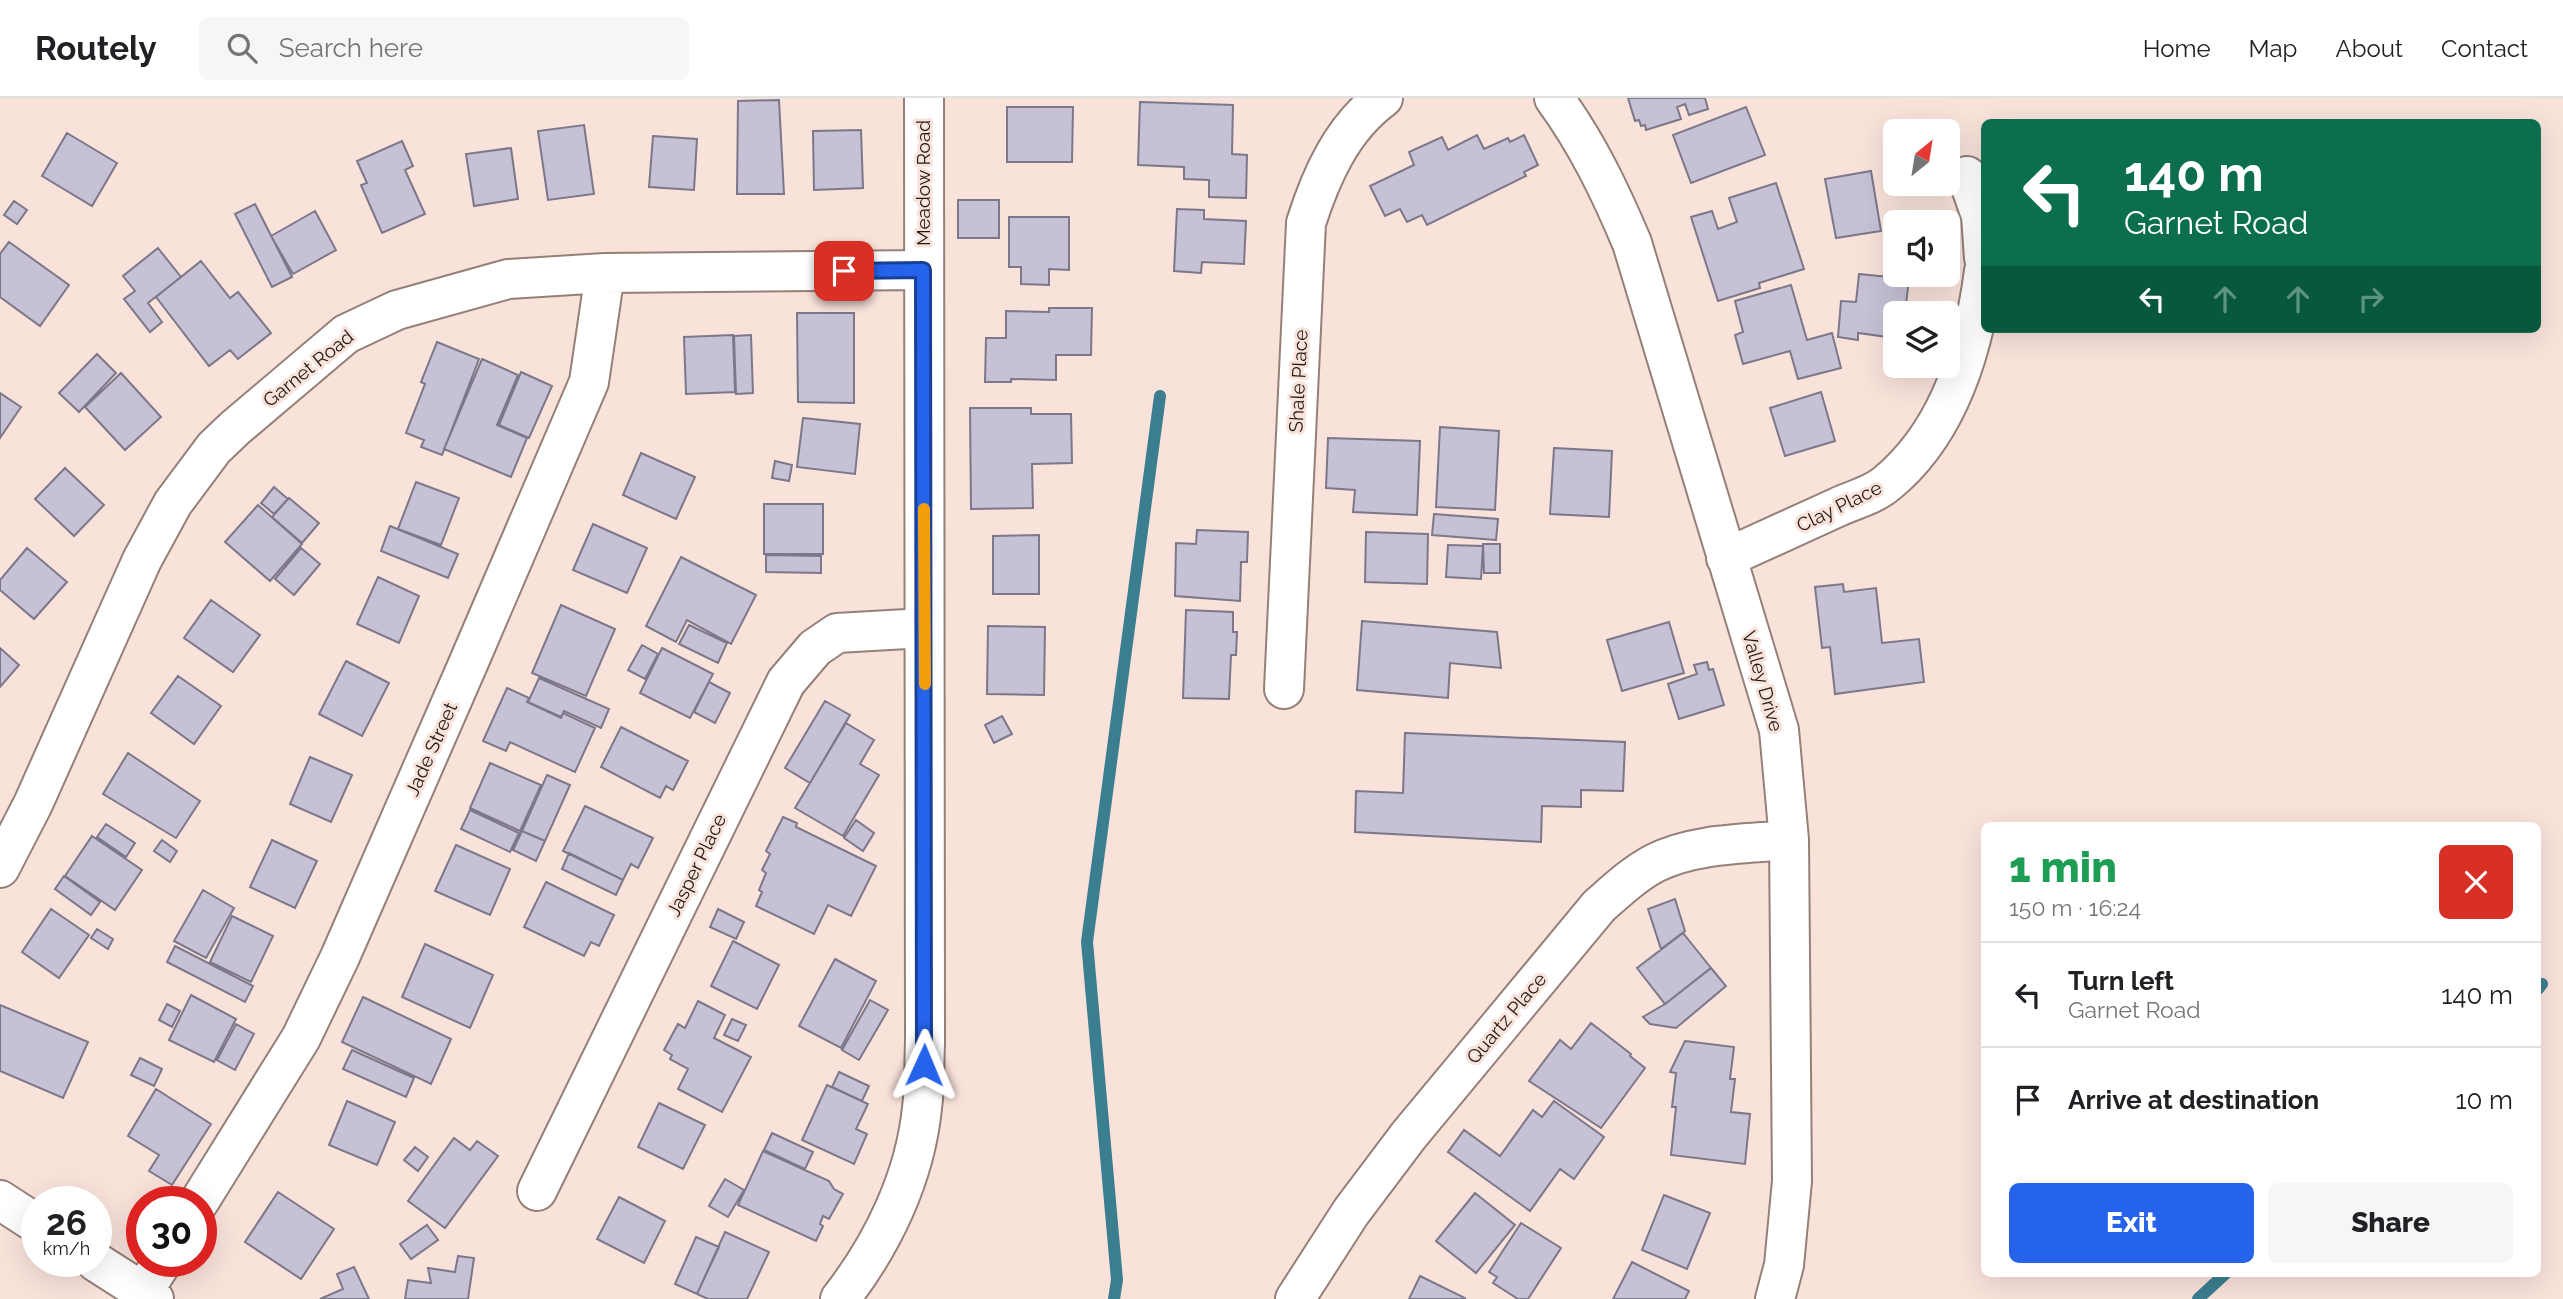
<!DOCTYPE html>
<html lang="en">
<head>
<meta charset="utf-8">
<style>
	:root { --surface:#fff; --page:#f6f6f6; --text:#202124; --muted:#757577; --line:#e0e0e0; --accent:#2563eb }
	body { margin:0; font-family:Raleway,sans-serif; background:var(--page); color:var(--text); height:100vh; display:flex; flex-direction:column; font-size:26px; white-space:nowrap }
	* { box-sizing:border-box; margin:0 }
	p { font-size:23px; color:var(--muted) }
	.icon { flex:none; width:38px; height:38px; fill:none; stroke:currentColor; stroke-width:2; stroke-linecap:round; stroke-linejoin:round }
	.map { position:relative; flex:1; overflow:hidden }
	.side { position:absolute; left:1981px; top:724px; width:560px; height:455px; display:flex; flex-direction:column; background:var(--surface); border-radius:10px; box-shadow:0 7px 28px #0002 }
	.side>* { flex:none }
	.guide { position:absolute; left:1981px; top:21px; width:560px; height:214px; border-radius:10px; box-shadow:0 7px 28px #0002; background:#0b6e4f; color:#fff; overflow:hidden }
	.needle { width:46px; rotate:30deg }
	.buttons { position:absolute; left:1883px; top:21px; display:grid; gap:14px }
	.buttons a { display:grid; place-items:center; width:77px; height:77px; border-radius:10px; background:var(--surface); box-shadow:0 7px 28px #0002; font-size:35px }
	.speed { position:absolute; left:21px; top:1088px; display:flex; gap:14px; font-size:35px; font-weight:700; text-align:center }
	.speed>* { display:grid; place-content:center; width:91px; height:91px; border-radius:50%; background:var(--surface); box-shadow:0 7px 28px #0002; line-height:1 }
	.speed small { font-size:18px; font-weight:400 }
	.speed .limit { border:10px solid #d22; background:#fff; color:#111 }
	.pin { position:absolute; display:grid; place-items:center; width:60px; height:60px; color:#fff; margin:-30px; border-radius:14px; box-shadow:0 4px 10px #0006 }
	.me { position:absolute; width:77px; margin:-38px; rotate:1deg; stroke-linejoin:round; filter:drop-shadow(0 0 5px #0008) }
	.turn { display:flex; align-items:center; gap:24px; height:147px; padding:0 28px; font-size:32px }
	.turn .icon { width:91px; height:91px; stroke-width:2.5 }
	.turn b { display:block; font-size:49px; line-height:60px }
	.lanes { display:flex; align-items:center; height:66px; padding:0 28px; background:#0003; justify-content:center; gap:35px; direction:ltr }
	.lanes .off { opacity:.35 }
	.round { display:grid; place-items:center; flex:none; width:74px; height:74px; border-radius:10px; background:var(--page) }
	.headline { display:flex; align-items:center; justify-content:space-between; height:119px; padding:0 28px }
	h1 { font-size:42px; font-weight:800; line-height:52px; color:#1e9e55 }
	.primary-button { display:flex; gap:14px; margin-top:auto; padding:14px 28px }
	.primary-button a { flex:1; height:80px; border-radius:10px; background:var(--accent); color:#fff; font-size:28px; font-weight:800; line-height:80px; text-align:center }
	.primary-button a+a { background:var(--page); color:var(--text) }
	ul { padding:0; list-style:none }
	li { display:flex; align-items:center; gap:21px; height:105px; padding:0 28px; border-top:2px solid var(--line) }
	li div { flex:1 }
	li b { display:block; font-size:26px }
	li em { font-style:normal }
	header { display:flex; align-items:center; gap:42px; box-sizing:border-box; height:98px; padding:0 35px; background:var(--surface); border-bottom:2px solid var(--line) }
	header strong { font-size:33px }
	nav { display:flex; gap:38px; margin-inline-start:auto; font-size:24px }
	.search { width:490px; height:63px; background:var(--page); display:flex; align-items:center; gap:18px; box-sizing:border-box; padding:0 24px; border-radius:10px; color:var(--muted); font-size:26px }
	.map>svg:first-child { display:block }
</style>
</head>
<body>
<header>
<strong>Routely</strong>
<div class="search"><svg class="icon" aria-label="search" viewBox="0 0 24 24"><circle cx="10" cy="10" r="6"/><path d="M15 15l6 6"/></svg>Search here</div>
<nav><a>Home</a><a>Map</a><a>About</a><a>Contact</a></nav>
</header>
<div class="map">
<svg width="2563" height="1201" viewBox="0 0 2563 1201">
	<rect width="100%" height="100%" fill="#f9e2da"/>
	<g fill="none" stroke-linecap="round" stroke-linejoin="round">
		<path stroke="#3a7e90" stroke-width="12" d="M 2538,891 L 2542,886
			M 1114,1201 L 1117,1182 L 1087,844 L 1160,298
			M 2198,1201 L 2225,1176"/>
	</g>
	<path fill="#c7c1d5" stroke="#7c7789" stroke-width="2" d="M 1628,0 L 1705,0 L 1708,11 L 1689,17 L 1685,6 L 1677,9 L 1681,21 L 1646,32 L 1645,27 L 1641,28 L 1639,22 L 1635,23 Z
		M 779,2 L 784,96 L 737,96 L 738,3 Z
		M 1140,4 L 1233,7 L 1232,56 L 1247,57 L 1246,100 L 1209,99 L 1209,82 L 1184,81 L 1184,69 L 1138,67 Z
		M 1007,9 L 1073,9 L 1072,64 L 1007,64 Z
		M 1746,9 L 1765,57 L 1691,85 L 1673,37 Z
		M 584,27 L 594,96 L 548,102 L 538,33 Z
		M 861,32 L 863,90 L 814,92 L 813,33 Z
		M 67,35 L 117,65 L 92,108 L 42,78 Z
		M 1477,37 L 1484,51 L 1508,40 L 1510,44 L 1524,37 L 1538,67 L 1524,74 L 1526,78 L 1427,127 L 1422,117 L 1407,124 L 1400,111 L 1385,118 L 1370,88 L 1414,67 L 1409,54 L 1442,39 L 1448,52 Z
		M 653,38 L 697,41 L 694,92 L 649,89 Z
		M 402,43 L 413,68 L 405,72 L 425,116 L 382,135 L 361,87 L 367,85 L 357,63 Z
		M 511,50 L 518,101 L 474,108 L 466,56 Z
		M 1871,73 L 1881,133 L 1836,140 L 1825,81 Z
		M 1776,85 L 1804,171 L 1759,185 L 1760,190 L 1718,203 L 1691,119 L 1712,113 L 1718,131 L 1737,124 L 1729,100 Z
		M 958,102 L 999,102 L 999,140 L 958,140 Z
		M 14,103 L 27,112 L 17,126 L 4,117 Z
		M 255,106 L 292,179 L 272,189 L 235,116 Z
		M 1177,111 L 1204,112 L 1204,121 L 1246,123 L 1244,166 L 1202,164 L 1201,175 L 1174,173 Z
		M 315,113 L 336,152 L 293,176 L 271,138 Z
		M 1009,119 L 1069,119 L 1069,172 L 1049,171 L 1049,187 L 1021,186 L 1021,169 L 1009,169 Z
		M 9,144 L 69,187 L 40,228 L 0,199 L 0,156 Z
		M 158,150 L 181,179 L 148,205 L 162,224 L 150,234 L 124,201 L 135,193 L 123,178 Z
		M 201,163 L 230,200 L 238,194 L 271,235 L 238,261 L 230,252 L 209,268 L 156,199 Z
		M 1859,176 L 1909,181 L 1905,215 L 1895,215 L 1895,240 L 1858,235 L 1858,242 L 1838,239 L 1841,203 L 1856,204 Z
		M 1791,187 L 1807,242 L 1832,235 L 1841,270 L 1798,281 L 1790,253 L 1743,266 L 1735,237 L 1743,234 L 1735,203 Z
		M 1049,210 L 1092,210 L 1091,257 L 1056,257 L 1056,282 L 1011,281 L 1011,284 L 985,284 L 986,240 L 1006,240 L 1006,213 L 1049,214 Z
		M 797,215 L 854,215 L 854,305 L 798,304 Z
		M 733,237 L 735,294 L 686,296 L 684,239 Z
		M 751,237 L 753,295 L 736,296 L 734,238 Z
		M 437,244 L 479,261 L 442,357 L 421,349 L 424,342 L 406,335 L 425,286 L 421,284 Z
		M 97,256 L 116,275 L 79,314 L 59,295 Z
		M 482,261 L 518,277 L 497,327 L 527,340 L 511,379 L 444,351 Z
		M 521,274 L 552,288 L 529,340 L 499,327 Z
		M 121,275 L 161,319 L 125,352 L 85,309 Z
		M 1821,294 L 1835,343 L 1785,358 L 1770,310 Z
		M 0,295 L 21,309 L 0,340 Z
		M 970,310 L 1031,310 L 1031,316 L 1071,316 L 1072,365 L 1032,366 L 1033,410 L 971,411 Z
		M 803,320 L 860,326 L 855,376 L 797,369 Z
		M 1440,329 L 1499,333 L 1495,412 L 1436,409 Z
		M 1328,340 L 1420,343 L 1417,417 L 1353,414 L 1355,392 L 1326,390 Z
		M 1554,350 L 1612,353 L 1609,419 L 1550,416 Z
		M 641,355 L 695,379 L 676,421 L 623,397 Z
		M 775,363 L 792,367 L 789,383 L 772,380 Z
		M 65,370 L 104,407 L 74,438 L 35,401 Z
		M 416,384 L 459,400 L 441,447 L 398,431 Z
		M 274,389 L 288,401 L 274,416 L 261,405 Z
		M 289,400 L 319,425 L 302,445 L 272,419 Z
		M 764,406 L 823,406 L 823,456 L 764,456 Z
		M 258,407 L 302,446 L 270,483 L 225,444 Z
		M 1434,416 L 1498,421 L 1496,442 L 1432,437 Z
		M 593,426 L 647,450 L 627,495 L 573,472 Z
		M 390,428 L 458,456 L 448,480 L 381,453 Z
		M 1197,432 L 1248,434 L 1247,464 L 1241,464 L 1240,503 L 1175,498 L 1176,445 L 1196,446 Z
		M 1366,434 L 1428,436 L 1427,486 L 1365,484 Z
		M 1039,437 L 1039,496 L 993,496 L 993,438 Z
		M 1483,446 L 1500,446 L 1500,475 L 1484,475 Z
		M 1448,447 L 1483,448 L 1481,481 L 1446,479 Z
		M 27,450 L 67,484 L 34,521 L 0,492 L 0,482 Z
		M 301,450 L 320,466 L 294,497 L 275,481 Z
		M 766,457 L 821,458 L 821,475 L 766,474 Z
		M 681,459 L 756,497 L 731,546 L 687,522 L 676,544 L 646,528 Z
		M 378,479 L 419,498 L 399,545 L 357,526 Z
		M 1843,486 L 1844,494 L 1876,490 L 1882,545 L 1919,541 L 1924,584 L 1835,596 L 1830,549 L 1822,550 L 1815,489 Z
		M 211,502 L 260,537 L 233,574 L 184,540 Z
		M 561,507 L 615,531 L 586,598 L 532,575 Z
		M 1186,512 L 1233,514 L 1233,534 L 1237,534 L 1236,557 L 1231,557 L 1229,601 L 1183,600 Z
		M 1362,523 L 1497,534 L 1501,570 L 1450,565 L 1448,600 L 1357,592 Z
		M 1669,524 L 1684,575 L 1622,593 L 1607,542 Z
		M 689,527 L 727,545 L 718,565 L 679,546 Z
		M 988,528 L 1045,529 L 1044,597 L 987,596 Z
		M 642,547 L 658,556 L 645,581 L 628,572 Z
		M 0,550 L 19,567 L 0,589 Z
		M 662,550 L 713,576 L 690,620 L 640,595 Z
		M 346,563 L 389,585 L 362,638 L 319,616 Z
		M 1707,564 L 1709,572 L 1713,571 L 1724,607 L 1679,621 L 1668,586 L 1697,576 L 1694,567 Z
		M 178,578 L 221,608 L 194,646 L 151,615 Z
		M 539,580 L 609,611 L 601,630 L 564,613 L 561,619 L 528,604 Z
		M 709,584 L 730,595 L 715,625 L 694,614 Z
		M 507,590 L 529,600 L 527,604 L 561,620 L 563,615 L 595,630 L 575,674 L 510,644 L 506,653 L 483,643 Z
		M 825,603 L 850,617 L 810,685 L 785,670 Z
		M 1002,618 L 1012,636 L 994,645 L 985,627 Z
		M 846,625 L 874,642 L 860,666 L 879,677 L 843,738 L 795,710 Z
		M 621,629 L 688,663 L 673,692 L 666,688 L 660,700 L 601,669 Z
		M 1405,635 L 1625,644 L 1623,693 L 1581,692 L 1581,709 L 1542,708 L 1541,744 L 1355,734 L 1356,693 L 1403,695 Z
		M 128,655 L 200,703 L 176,740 L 103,696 Z
		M 310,659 L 352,677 L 331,724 L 290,706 Z
		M 490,665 L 541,687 L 520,733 L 470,710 Z
		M 547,677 L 570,687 L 545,743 L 522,733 Z
		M 585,708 L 653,740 L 638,770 L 631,766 L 623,782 L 563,753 Z
		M 470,712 L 519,735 L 510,754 L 461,731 Z
		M 783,719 L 797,725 L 796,729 L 876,768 L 851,818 L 828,807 L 814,836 L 756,808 L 762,794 L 759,792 L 766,775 L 762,772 L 770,756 L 766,753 Z
		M 856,722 L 874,735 L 863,753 L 844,740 Z
		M 106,726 L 135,745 L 126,759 L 97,739 Z
		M 522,733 L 545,743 L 536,763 L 513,752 Z
		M 92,738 L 142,772 L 115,812 L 65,778 Z
		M 162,742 L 177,753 L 170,764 L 154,753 Z
		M 272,742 L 317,763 L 295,810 L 250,789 Z
		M 456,747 L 510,771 L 490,817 L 435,793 Z
		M 569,755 L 623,782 L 616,797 L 562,771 Z
		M 64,778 L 100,804 L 91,817 L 55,791 Z
		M 546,784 L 614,817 L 599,848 L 591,844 L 584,858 L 524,829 Z
		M 203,792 L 234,810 L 206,860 L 174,843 Z
		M 1675,801 L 1685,833 L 1661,851 L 1648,811 Z
		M 51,811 L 89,837 L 59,880 L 22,854 Z
		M 718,811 L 744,824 L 736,841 L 710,829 Z
		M 232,818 L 273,838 L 251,884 L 210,864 Z
		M 97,831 L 113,841 L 108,851 L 91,840 Z
		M 1683,835 L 1711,870 L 1665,906 L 1637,870 Z
		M 733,843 L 779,867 L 757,911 L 711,888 Z
		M 425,846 L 493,877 L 470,930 L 402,899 Z
		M 175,848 L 253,888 L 245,904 L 167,864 Z
		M 835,861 L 876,883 L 841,950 L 799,928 Z
		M 1711,870 L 1726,888 L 1676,930 L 1650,926 L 1643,919 L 1665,906 Z
		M 191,897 L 236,921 L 214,964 L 169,942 Z
		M 363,899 L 451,941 L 431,986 L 342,944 Z
		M 870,902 L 888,912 L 859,962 L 842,952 Z
		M 698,903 L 725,917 L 714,940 L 751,959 L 722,1014 L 678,991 L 688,971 L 670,961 L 672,957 L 664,952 L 678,926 L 685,930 Z
		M 167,906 L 180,913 L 172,929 L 159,922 Z
		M 0,907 L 88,944 L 63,1000 L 0,973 Z
		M 732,921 L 746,927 L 738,943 L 724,937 Z
		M 1591,925 L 1631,956 L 1630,958 L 1645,970 L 1601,1030 L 1529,983 L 1560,942 L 1571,951 Z
		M 236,926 L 254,936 L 235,972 L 217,962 Z
		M 1685,943 L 1734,949 L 1730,981 L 1735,981 L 1731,1014 L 1750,1016 L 1745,1066 L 1671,1057 L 1676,1009 L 1672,1009 L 1676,975 L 1670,974 Z
		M 352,952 L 414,980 L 406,999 L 343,971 Z
		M 140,960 L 162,971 L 154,988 L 131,977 Z
		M 839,974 L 869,988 L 862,1003 L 832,989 Z
		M 827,987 L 868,1006 L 856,1031 L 867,1036 L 854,1066 L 802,1042 Z
		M 156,991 L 211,1026 L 172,1087 L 149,1073 L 159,1057 L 128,1038 Z
		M 347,1003 L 395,1024 L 377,1067 L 329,1047 Z
		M 1554,1003 L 1604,1039 L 1574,1081 L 1560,1071 L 1530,1113 L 1448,1054 L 1464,1032 L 1500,1058 L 1533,1012 L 1542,1019 Z
		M 659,1005 L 705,1027 L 683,1071 L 638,1049 Z
		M 772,1035 L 813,1054 L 805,1071 L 764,1052 Z
		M 454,1040 L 470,1052 L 477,1043 L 498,1058 L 445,1130 L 408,1103 Z
		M 415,1049 L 428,1059 L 418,1073 L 404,1062 Z
		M 763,1053 L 829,1083 L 834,1091 L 843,1096 L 829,1121 L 823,1118 L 820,1126 L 823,1128 L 816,1143 L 738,1107 Z
		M 725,1081 L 744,1092 L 728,1119 L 709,1108 Z
		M 278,1094 L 334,1131 L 301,1181 L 245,1144 Z
		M 1475,1095 L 1515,1127 L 1476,1175 L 1436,1143 Z
		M 1664,1097 L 1710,1115 L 1687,1171 L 1642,1152 Z
		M 619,1099 L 665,1123 L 644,1165 L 597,1141 Z
		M 1521,1125 L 1561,1150 L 1528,1201 L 1518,1201 L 1493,1185 L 1497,1179 L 1489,1174 Z
		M 427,1127 L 438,1142 L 411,1161 L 400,1146 Z
		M 725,1134 L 769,1154 L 747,1201 L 708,1201 L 697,1196 Z
		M 696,1139 L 719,1149 L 697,1196 L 675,1186 Z
		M 458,1158 L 474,1160 L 468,1201 L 405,1201 L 408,1182 L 431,1185 L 428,1170 L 455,1174 Z
		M 1632,1164 L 1689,1193 L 1685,1201 L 1613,1201 Z
		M 354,1169 L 369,1201 L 320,1201 L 343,1191 L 337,1176 Z
		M 1420,1178 L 1465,1200 L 1465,1201 L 1409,1201 Z"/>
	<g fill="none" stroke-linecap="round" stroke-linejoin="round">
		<defs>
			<path id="minor" d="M 1554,0 C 1587,45 1610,93 1632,145 L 1779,632 L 1789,742 L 1792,1083 L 1784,1167 L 1775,1201
				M 1967,78 L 1981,118 L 1984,160
				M 1726,460 C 1764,443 1801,426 1838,409 C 1853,402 1873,397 1886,386 C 1949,335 1974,250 1984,173
				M 1284,591 L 1306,125 C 1321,78 1342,30 1383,0
				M 0,770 L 33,706 L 142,462 L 173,405 L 214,350 L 235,330 L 346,236 L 397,212 L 508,181 L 605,175 L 923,172
				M 537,1093 L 786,584 L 815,550 L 837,535 L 924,530
				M 0,1102 L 37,1126
				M 199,1104 L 301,940 L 340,859 L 468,566 L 589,284 L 605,175
				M 96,1164 L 154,1201
				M 143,1194 L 162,1164
				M 840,1201 C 883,1146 915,1079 922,1010 C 925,988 924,966 925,945 L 924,0
				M 1295,1201 L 1351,1114 L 1409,1037 L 1599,808 C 1616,793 1634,776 1655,765 C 1695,745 1746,746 1789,742"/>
		</defs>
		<use href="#minor" stroke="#958078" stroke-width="42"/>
		<use href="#minor" stroke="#fff" stroke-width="38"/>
	</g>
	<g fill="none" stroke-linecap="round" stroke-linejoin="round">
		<defs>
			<path id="route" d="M 844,173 L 923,172 L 924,967"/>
		</defs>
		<use href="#route" stroke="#184099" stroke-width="18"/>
		<use href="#route" stroke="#2563eb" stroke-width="12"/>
		<path stroke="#f59e0b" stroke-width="12" d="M 924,411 L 925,586"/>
	</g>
	<g text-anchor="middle" stroke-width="6" stroke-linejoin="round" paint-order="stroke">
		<g font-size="19" fill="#201815" stroke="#f9e2da">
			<text transform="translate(923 85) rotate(-90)" y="7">Meadow Road</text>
			<text transform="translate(308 270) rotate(-39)" y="7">Garnet Road</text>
			<text transform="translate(1298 283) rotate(-87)" y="7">Shale Place</text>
			<text transform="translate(1839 408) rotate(-26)" y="7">Clay Place</text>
			<text transform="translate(1763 583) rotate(74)" y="7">Valley Drive</text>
			<text transform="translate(431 651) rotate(-66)" y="7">Jade Street</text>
			<text transform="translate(696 767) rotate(-64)" y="7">Jasper Place</text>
			<text transform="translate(1506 920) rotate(-50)" y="7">Quartz Place</text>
		</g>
	</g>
</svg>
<div class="buttons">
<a><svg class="needle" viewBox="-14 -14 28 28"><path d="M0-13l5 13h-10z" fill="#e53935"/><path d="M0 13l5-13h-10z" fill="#757577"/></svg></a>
<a><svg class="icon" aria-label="sound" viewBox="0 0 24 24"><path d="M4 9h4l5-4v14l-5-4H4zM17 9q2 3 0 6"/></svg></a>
<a><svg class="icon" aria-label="layers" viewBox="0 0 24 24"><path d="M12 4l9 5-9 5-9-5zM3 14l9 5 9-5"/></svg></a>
</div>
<div class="speed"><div>26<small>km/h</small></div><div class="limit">30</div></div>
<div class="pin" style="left:844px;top:173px;background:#d93025"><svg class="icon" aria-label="arrive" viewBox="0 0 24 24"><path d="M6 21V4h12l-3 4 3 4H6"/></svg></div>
<svg class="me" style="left:924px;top:967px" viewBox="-20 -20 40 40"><path d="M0-17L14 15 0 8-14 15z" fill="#2563eb" stroke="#fff" stroke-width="4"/></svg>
<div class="guide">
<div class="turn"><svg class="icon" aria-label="left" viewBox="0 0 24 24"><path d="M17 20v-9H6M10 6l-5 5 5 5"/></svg><div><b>140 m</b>Garnet Road</div></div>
<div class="lanes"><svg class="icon" aria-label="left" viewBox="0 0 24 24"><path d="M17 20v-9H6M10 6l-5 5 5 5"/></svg><svg class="icon off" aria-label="ahead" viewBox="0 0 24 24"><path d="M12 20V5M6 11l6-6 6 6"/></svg><svg class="icon off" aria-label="ahead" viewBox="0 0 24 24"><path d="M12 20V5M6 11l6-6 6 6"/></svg><svg class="icon off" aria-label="right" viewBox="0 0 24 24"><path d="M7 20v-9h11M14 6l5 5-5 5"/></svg></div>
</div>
<section class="side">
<div class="headline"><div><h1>1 min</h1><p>150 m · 16:24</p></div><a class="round" style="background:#d93025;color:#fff"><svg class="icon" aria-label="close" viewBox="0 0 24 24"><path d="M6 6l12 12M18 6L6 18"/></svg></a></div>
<ul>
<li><svg class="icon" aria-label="left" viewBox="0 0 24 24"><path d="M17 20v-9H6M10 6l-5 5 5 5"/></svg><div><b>Turn left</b><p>Garnet Road</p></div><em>140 m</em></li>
<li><svg class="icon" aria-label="arrive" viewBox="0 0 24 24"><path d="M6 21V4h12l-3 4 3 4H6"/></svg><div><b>Arrive at destination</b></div><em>10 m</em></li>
</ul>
<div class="primary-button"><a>Exit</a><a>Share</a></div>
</section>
</div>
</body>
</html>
